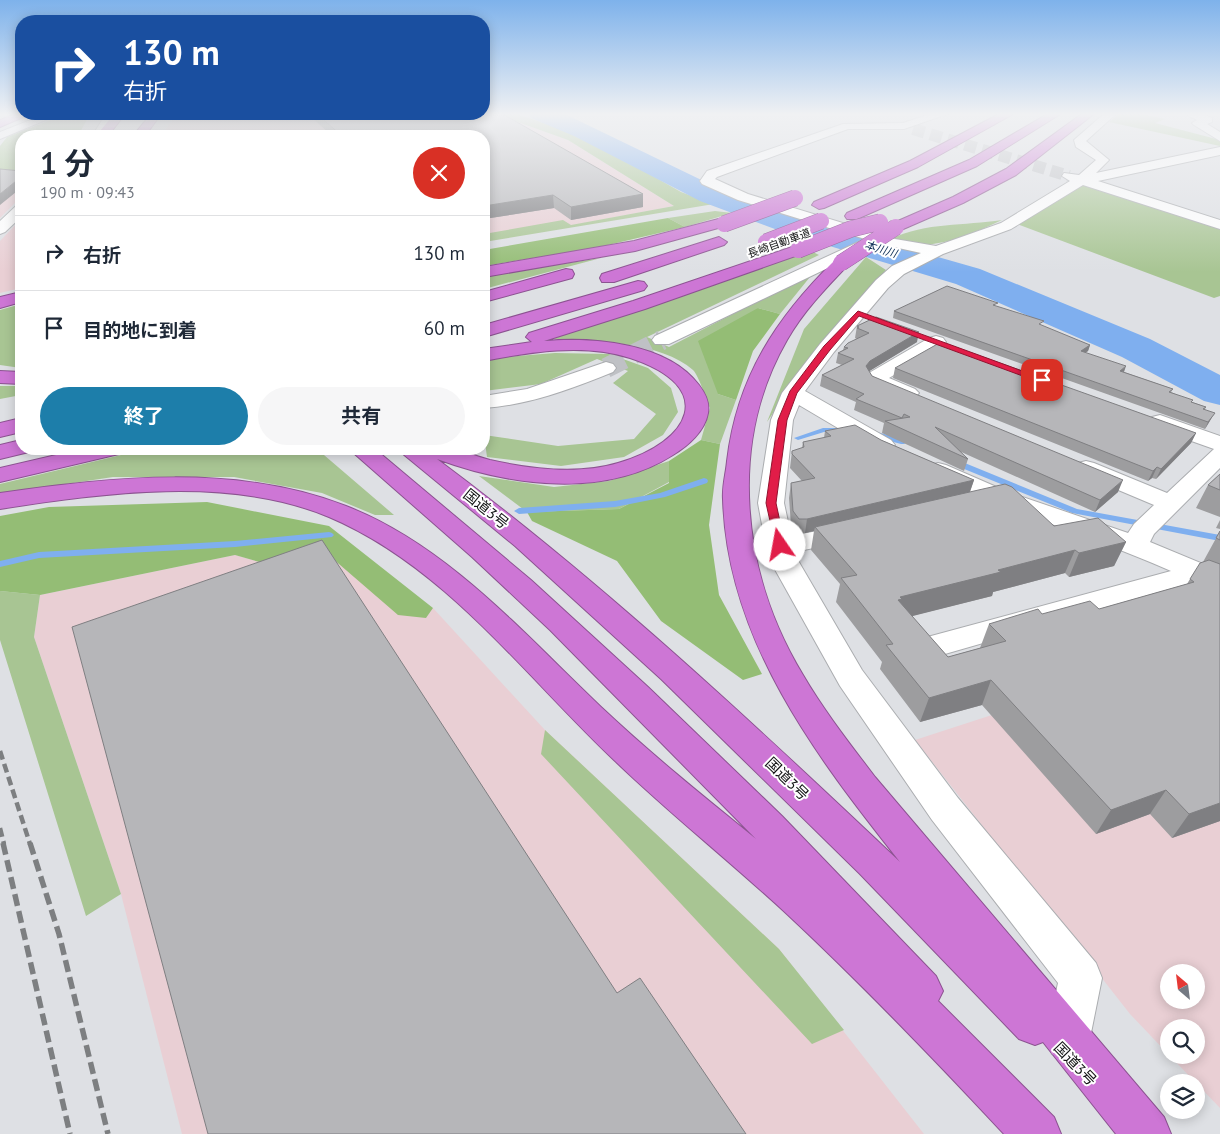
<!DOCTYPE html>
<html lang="ja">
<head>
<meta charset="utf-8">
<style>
	:root { --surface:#fff; --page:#f6f6f7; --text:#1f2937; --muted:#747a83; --line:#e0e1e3; --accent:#1d7eaa }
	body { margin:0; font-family:"PT Sans","Noto Sans JP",sans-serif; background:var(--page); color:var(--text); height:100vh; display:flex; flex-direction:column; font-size:19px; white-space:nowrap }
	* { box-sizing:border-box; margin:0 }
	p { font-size:16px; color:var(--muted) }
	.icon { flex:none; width:28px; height:28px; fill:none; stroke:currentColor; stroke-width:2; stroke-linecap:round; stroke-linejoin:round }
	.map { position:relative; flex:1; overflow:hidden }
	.details { position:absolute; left:15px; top:130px; width:475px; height:325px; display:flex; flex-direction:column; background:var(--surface); border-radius:20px; box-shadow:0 2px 12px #0003 }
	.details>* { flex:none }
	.guide { position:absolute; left:15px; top:15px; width:475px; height:105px; border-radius:20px; box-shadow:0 2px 12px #0003; background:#1a4fa0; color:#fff; overflow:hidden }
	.needle { width:32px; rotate:332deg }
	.tools { position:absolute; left:1160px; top:964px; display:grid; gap:10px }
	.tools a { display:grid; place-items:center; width:45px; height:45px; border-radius:50%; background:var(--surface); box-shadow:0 2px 12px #0003; font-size:25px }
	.pin { position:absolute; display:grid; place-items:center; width:42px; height:42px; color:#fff; margin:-21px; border-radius:10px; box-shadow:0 2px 8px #0006 }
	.me { position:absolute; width:55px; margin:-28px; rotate:348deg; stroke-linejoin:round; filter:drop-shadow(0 0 4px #0008) }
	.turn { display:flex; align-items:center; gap:18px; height:105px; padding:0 25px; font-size:22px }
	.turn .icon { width:65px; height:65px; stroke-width:2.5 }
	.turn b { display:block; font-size:35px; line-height:42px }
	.round { display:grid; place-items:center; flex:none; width:52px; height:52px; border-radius:26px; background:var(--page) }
	.overview { display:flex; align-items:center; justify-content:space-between; height:85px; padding:0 25px }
	h1 { font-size:30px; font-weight:700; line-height:38px }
	.button { display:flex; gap:10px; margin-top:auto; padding:10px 25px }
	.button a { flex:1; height:58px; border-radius:30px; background:var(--accent); color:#fff; font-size:20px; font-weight:700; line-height:58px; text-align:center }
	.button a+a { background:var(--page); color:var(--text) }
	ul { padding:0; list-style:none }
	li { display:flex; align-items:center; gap:15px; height:75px; padding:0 25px; border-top:1px solid var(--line) }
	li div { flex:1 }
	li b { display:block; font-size:19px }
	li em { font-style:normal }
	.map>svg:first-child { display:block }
</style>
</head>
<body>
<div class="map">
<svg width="1220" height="1134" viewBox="0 0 1220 1134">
	<rect width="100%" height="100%" fill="#dee0e4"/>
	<path fill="#e9cfd4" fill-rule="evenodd" d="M 493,113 L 568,140 L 674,206 L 484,242 L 484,136 L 161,136 L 176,115 L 187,114 Z
		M 0,175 L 21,177 L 21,197 L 0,218 Z
		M 21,219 L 21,288 L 0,293 L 0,241 Z
		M 235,555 L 280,568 L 333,558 L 426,618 L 433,608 L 545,730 L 779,949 L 924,1134 L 182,1134 L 121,894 L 34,637 L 40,595 Z
		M 1220,641 L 1220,1108 L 1169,1055 L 1196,1055 L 1196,1028 L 1169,1028 L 1169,1055 L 1130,1014 L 915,740 ZM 1169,972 L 1196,972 L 1196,1000 L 1169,1000 Z"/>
	<path fill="#a8c593" d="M 493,113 L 514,113 L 583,136 L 681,192 L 714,204 L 484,242 L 484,234 L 563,220 L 571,225 L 674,206 L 568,140 Z
		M 1120,113 L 1138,113 L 1165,119 L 1155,123 L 1220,140 L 1220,146 L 1109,122 Z
		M 66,114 L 90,114 L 78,136 L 21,136 L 21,177 L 0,175 L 0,146 L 7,137 Z
		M 1083,183 L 1220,229 L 1220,296 L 1214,298 L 1017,224 Z
		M 715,211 L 732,213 L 685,227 L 668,218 Z
		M 1002,220 L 961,239 L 927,245 L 891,239 C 926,222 964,226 1002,220 Z
		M 811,251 L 819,255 L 647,337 L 669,347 L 814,272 L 780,314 L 758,308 L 718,394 L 736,400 L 720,444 L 701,440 L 710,408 C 706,399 699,376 693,370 C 662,342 592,340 552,339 Z
		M 866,257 L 886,270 L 818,346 L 767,422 L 804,329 Z
		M 601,258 L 484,289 L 484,276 Z
		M 21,304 L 21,368 L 0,365 L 0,310 Z
		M 555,353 L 609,354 L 648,368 L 671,388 L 678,412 L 663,435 L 624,457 L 561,466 L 487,457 L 484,435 L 558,446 L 634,439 L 656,414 L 613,383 L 628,371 L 597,359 L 541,384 L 484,391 L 484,362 L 504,357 Z
		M 0,386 L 21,386 L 21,395 L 0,399 Z
		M 146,449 L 317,449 L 394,515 L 375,515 L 322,493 L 234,477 L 113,477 L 0,494 L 0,484 Z
		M 669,461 L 669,482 L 619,509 L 527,512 L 479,476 L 554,487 L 609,481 Z
		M 0,591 L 40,595 L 34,637 L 121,894 L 86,916 L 0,640 Z
		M 545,730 L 779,949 L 844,1030 L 812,1044 L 541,754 Z"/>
	<path fill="#94bd75" d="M 668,218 L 685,227 L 595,248 L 484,266 L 484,250 Z
		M 758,308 L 780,314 L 753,351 L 736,400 L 718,394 L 698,341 Z
		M 701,440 L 720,444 L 709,525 L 719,595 L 762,674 L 743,680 L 661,621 L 617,561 L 532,521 L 527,512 L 619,509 L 669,483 L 669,461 Z
		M 207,502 L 329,526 L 433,608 L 426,618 L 398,615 L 332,558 L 280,568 L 235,555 L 40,595 L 0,591 L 0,516 L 49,507 Z"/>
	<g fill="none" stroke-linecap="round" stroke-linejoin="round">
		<path fill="#7fafef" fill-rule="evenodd" d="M 823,428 L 838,428 L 842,430 L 838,432 L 824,432 L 798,440 L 794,438 Z
			M 867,431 L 873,431 L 907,440 L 908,442 L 904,444 L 901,444 L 867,435 Z
			M 955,459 L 1077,509 L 1220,535 L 1220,541 L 1072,513 L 952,464 L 951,462 L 952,460 Z
			M 704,478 L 707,479 L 708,481 L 707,483 L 665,497 L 615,507 L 519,514 L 514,511 L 519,508 L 615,501 L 660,493 Z
			M 329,532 L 332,533 L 334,535 L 332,537 L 235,547 L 39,558 L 0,567 L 0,561 L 39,552 L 235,541 Z"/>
		<path fill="#7fafef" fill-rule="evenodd" d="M 528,113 L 561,113 L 569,116 L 720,189 L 805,219 L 980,269 L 1150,339 L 1220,375 L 1220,405 L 1204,401 L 1122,357 L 956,284 L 783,232 L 700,201 L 574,136 L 531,118 Z"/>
		<path stroke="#bfc1c5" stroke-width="12" stroke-dasharray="12 6" stroke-linecap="butt" d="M 913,129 L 1069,176"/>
		<path stroke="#bfc1c5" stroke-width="20" stroke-dasharray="20 10" stroke-linecap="butt" d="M 606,368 L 662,340"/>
		<defs>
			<path id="minor" d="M 933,113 L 950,113 L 904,129 L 848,129 L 717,177 L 715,179 L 748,194 L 895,239 L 936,246 L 1001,223 L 1070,181 L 1062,176 L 1064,173 L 1079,175 L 1096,160 L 1076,147 L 1074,140 L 1105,113 L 1117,113 L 1086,141 L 1109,160 L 1096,173 L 1220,147 L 1220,155 L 1098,181 L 1220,220 L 1220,229 L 1083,185 L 1011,229 L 943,254 L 904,274 L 888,288 L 834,352 L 805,391 L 891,440 L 895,445 L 891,450 L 883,452 L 875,450 L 799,405 L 793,420 L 784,503 L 791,536 L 849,525 L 858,527 L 862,533 L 858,539 L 794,552 L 796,557 L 862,670 L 958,798 L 1096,963 L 1102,978 L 1090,1038 L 1084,1054 L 1068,1060 L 1052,1054 L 1046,1038 L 1058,983 L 932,820 L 840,686 L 768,557 L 758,503 L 771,420 L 782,393 L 820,344 L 876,280 L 892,266 L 921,253 L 876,243 L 874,246 L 669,344 L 655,344 L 652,340 L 655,336 L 865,239 L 738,200 L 702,184 L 700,181 L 707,171 L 843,124 L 903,123 Z
				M 1183,113 L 1200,113 L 1212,118 L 1212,122 L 1207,124 L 1220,132 L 1220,141 L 1194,125 L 1192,123 L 1197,120 Z
				M 46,114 L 60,114 L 0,139 L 0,132 Z
				M 106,114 L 116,114 L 104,136 L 92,136 Z
				M 21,205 L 21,217 L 5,232 L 0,234 L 0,221 L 16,206 Z
				M 936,336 L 943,338 L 946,342 L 943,346 L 889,378 L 915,389 L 919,393 L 915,397 C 901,401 872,391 866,377 L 869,373 L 929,338 Z
				M 606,362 L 613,364 L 616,368 L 613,372 C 571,389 529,405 484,408 L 484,396 L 527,389 Z
				M 1160,415 L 1220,436 L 1220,468 L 1154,534 L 1150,542 L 1220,571 L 1220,591 L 1196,582 L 931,658 L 920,655 L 916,647 L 920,639 L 1171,571 C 1092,536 1009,511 930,475 L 926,470 L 930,465 L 938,463 L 946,465 L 1008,492 L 1128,533 L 1134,524 L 1154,505 L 1078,473 L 1074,468 L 1078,463 L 1086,461 L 1094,463 L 1167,493 L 1214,449 L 1152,427 L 1149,422 L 1152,417 Z"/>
			<path id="highway" d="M 17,113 L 30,114 L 0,127 L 0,120 Z
				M 1001,113 L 1015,113 L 918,167 L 824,208 L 819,209 L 812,205 L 814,202 L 910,161 Z
				M 1049,113 L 1062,113 L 977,166 L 857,219 L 847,219 L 845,216 L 847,213 L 969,160 Z
				M 1083,113 L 1095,113 L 1016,175 L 963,203 L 901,230 L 891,230 L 889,227 L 891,224 L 953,197 L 1006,169 Z
				M 114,114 L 125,114 L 108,136 L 96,136 Z
				M 151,114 L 161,114 L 145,136 L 133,136 Z
				M 753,210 L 758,211 L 760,214 L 758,217 L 635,251 L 484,277 L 484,267 L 634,241 Z
				M 719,237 L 727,242 L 724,245 L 614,282 L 602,282 L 600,278 L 602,274 Z
				M 798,245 L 804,247 L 806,250 L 804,253 L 645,309 L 544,341 C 592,337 667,342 699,385 C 705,393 710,402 708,413 C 705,431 688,446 673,455 C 604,499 510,486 437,459 C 601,581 752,722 900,862 C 816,756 727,640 723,499 C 722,486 726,473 727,461 C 737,377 776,318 835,260 L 847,260 L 849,263 L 847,266 C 825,289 803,312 787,340 C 727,444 742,575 803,675 C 824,711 850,744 875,777 L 1164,1117 L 1171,1134 L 1116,1134 L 1043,1042 L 1035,1045 L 1019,1039 L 860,874 L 661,679 L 515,546 L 397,449 C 414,448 438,445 454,449 C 466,452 478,457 490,460 C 530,469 578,475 618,463 C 691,442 719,387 630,358 C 584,343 530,352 484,361 L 484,349 L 532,342 L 526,337 L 529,333 L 633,301 Z
				M 566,269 L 572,270 L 574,274 L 572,278 L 484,302 L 484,292 Z
				M 638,281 L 644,282 L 647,286 L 644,290 L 484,337 L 484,325 Z
				M 21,292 L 21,302 L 0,308 L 0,297 Z
				M 0,371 L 21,372 L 21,384 L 0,383 Z
				M 21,418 L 21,432 L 0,437 L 0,423 Z
				M 21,440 L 21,449 L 31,449 L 29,452 L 0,459 L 0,445 Z
				M 82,449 L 123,449 L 119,454 L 0,482 L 0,468 Z
				M 349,449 L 375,449 L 531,580 L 648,687 L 782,816 L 936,976 L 943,991 L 938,1001 L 1054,1117 L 1061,1134 L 1004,1134 C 934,1059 863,985 788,915 C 731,862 670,814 614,760 C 525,676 445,566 329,517 C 229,475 104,493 0,509 L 0,493 C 114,477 235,463 346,506 C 447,545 524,634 601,707 C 651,754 704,797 756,839 L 550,630 L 472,557 Z"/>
		</defs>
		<use href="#minor" stroke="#abadb0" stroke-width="2"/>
		<use href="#highway" stroke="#8c5391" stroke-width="2"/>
		<use href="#minor" fill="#fff" fill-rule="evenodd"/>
		<use href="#highway" fill="#cd76d5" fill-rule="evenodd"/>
		<path stroke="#7d7f81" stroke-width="4.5" stroke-dasharray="9 4.5" stroke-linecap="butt" d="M 0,751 L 30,844
			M 0,828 L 4,844"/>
		<path stroke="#7d7f81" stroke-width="5.5" stroke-dasharray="12 5.5" stroke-linecap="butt" d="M 3,843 L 70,1134
			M 30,843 L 59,934 L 108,1134"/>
		<defs>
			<path id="highway-bridge" d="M 724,224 L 795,198
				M 766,242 L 821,221
				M 798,250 L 851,229 L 880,222
				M 841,263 L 896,227"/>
		</defs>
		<use href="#highway-bridge" stroke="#8c5391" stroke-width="17" stroke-linecap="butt"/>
		<use href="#highway-bridge" stroke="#cd76d5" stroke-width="16"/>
	</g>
	<path fill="#9d9d9f" d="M 308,114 L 484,114 L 643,194 L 643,207 L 571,220 L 554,208 L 484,219 L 484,136 L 332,136 Z
		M 997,307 L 1042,326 L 1090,345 L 1088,351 L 1085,353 L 1124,372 L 1173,389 L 1171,392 L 1192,402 L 1206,407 L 1205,409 L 1211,419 L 1205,429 L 893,318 L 894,311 Z
		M 857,326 L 917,342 L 869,371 L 872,376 L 1118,492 L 1095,512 L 959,451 L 968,459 L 964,471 L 882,433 L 884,423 L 854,410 L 856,402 L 820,386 L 822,375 L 842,365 L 836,363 L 838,353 L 843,350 L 844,347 L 857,339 L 855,338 Z
		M 895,368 L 1196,433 L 1191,443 L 1156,479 L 1152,478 L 1148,481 L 893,378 Z
		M 825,431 L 881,440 L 974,480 L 970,492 L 1054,526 L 1126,542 L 1114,566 L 1069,577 L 1065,573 L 993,592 L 992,596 L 911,616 L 948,657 L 980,648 L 989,624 L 1042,614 L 1099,609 L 1187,584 L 1190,579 L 1203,562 L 1220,531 L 1220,821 L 1172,838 L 1150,814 L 1096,834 L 982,705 L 920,722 L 880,669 L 882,662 L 836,602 L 840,584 L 811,550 L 814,531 L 805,533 L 797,534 L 791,525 L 789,498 L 791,483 L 802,481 L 790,468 L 792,451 L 802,448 L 803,442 L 824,438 Z
		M 1220,474 L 1220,517 L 1196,508 L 1208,485 Z
		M 1220,520 L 1220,529 L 1216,528 Z"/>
	<path fill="#7f7f82" d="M 21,177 L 21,188 L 0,205 L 0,194 Z
		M 643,194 L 643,207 L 571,220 L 571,207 Z
		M 553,195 L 554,208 L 484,219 L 484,206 Z
		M 919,332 L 917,342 L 868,372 L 866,366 L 870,361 Z
		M 1090,345 L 1088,351 L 1078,357 L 1081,351 Z
		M 1126,366 L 1124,372 L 1120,371 Z
		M 1215,413 L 1211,419 L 1205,429 L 1208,422 Z
		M 1196,433 L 1191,443 L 1156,479 L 1161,469 Z
		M 1157,467 L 1152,478 L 1148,481 L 1153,471 Z
		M 974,480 L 969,494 L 815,527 L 814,531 L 805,533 L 807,519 Z
		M 1123,480 L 1118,492 L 1095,512 L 1100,500 Z
		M 1126,542 L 1114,566 L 1069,577 L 1079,553 Z
		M 1075,550 L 1065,573 L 993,592 L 992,596 L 897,620 L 898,600 L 900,597 L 998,570 Z
		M 991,680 L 982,705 L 920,722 L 929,698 Z
		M 1166,790 L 1150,814 L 1096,834 L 1111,810 Z
		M 1220,803 L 1220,821 L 1172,838 L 1189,814 Z"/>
	<path fill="#b6b6b9" stroke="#7f7f82" d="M 484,113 L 501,113 L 643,194 L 571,207 L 553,195 L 484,206 L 484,136 L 342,136 L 317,114 Z
		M 0,169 L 21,171 L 21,177 L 0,194 Z
		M 947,286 L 998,303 L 993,305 L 1044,321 L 1039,324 L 1090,345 L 1081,351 L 1126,366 L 1120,371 L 1173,389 L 1169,392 L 1193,400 L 1191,402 L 1206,407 L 1203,409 L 1215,413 L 1208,422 L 894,311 Z
		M 876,317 L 919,332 L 870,361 L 866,366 L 872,376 L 1123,480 L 1100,500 L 935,427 L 968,459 L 885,421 L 910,417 L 904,414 L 902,418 L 856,399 L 864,394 L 822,375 L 854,359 L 838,353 L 848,348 L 844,347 L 848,343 L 869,333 L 857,328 L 859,327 L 857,326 Z
		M 941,342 L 1196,433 L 1161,469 L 1157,467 L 1153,471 L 895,368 Z
		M 855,425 L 881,440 L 974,480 L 807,519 L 799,519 L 793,511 L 791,483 L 815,478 L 792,454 L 792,451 L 804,447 L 803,442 L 831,436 L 825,431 Z
		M 1220,474 L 1220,490 L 1208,485 Z
		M 1005,484 L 1012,487 L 1054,526 L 1098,518 L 1126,542 L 1079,553 L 1075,550 L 998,570 L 1001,572 L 900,597 L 902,599 L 898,600 L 948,657 L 1006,641 L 989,624 L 1038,609 L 1042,614 L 1090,601 L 1099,609 L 1194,582 L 1190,579 L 1200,563 L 1209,560 L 1220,564 L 1220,803 L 1189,814 L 1166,790 L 1111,810 L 991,680 L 929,698 L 886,645 L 893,644 L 841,578 L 857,575 L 815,527 Z
		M 1220,531 L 1220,540 L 1216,538 Z
		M 322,540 L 617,993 L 640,978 L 746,1134 L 208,1134 L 72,627 Z"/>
	<linearGradient id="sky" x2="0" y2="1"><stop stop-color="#7eb2eb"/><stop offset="0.42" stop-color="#f0f1f3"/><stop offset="1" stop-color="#f0f1f3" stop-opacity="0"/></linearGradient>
	<rect width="1220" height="272" fill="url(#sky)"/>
	<path fill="#e11d48" stroke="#92132f" d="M 858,311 L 1047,380 L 1039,382 L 859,316 L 830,350 L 797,393 L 787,420 L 776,503 L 785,545 L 780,549 L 776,548 L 766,503 L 778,420 L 790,391 L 824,346 Z"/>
	<g text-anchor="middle" stroke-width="4" stroke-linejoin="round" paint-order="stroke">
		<g font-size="11" fill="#121314" stroke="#fff">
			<text transform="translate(779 243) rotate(-20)" y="4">長崎自動車道</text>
		</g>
		<g font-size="11" font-style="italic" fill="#0a2b53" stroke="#fff">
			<text transform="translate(881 249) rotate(17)" y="4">本川川</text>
		</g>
		<g font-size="15" fill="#121314" stroke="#fff">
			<text transform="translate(486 509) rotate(39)" y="5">国道3号</text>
			<text transform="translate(787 779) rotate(44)" y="5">国道3号</text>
			<text transform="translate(1075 1064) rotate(46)" y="5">国道3号</text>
		</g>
	</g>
</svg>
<div class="tools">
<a><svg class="needle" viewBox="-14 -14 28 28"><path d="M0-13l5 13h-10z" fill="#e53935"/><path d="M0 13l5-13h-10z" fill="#747a83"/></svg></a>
<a><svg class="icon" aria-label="search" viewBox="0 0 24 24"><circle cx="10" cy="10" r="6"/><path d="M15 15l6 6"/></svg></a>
<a><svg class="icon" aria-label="layers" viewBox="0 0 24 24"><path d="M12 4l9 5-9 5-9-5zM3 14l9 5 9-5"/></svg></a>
</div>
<div class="pin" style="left:1042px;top:380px;background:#d93025"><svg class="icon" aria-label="arrive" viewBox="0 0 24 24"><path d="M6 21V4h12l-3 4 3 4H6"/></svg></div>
<svg class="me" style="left:780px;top:545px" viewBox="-20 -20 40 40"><circle r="19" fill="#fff"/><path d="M0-13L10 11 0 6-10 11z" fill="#e11d48"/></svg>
<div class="guide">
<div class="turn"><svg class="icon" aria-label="right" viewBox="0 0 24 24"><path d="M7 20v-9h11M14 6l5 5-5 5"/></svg><div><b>130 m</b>右折</div></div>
</div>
<section class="details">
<div class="overview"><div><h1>1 分</h1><p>190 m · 09:43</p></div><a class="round" style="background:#d93025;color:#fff"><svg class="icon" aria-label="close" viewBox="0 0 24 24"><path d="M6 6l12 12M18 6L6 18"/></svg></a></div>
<ul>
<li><svg class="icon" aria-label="right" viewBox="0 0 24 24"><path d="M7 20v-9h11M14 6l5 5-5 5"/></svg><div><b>右折</b></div><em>130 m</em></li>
<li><svg class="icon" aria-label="arrive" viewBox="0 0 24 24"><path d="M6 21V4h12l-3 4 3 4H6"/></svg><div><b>目的地に到着</b></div><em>60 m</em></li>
</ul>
<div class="button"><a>終了</a><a>共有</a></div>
</section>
</div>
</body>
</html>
